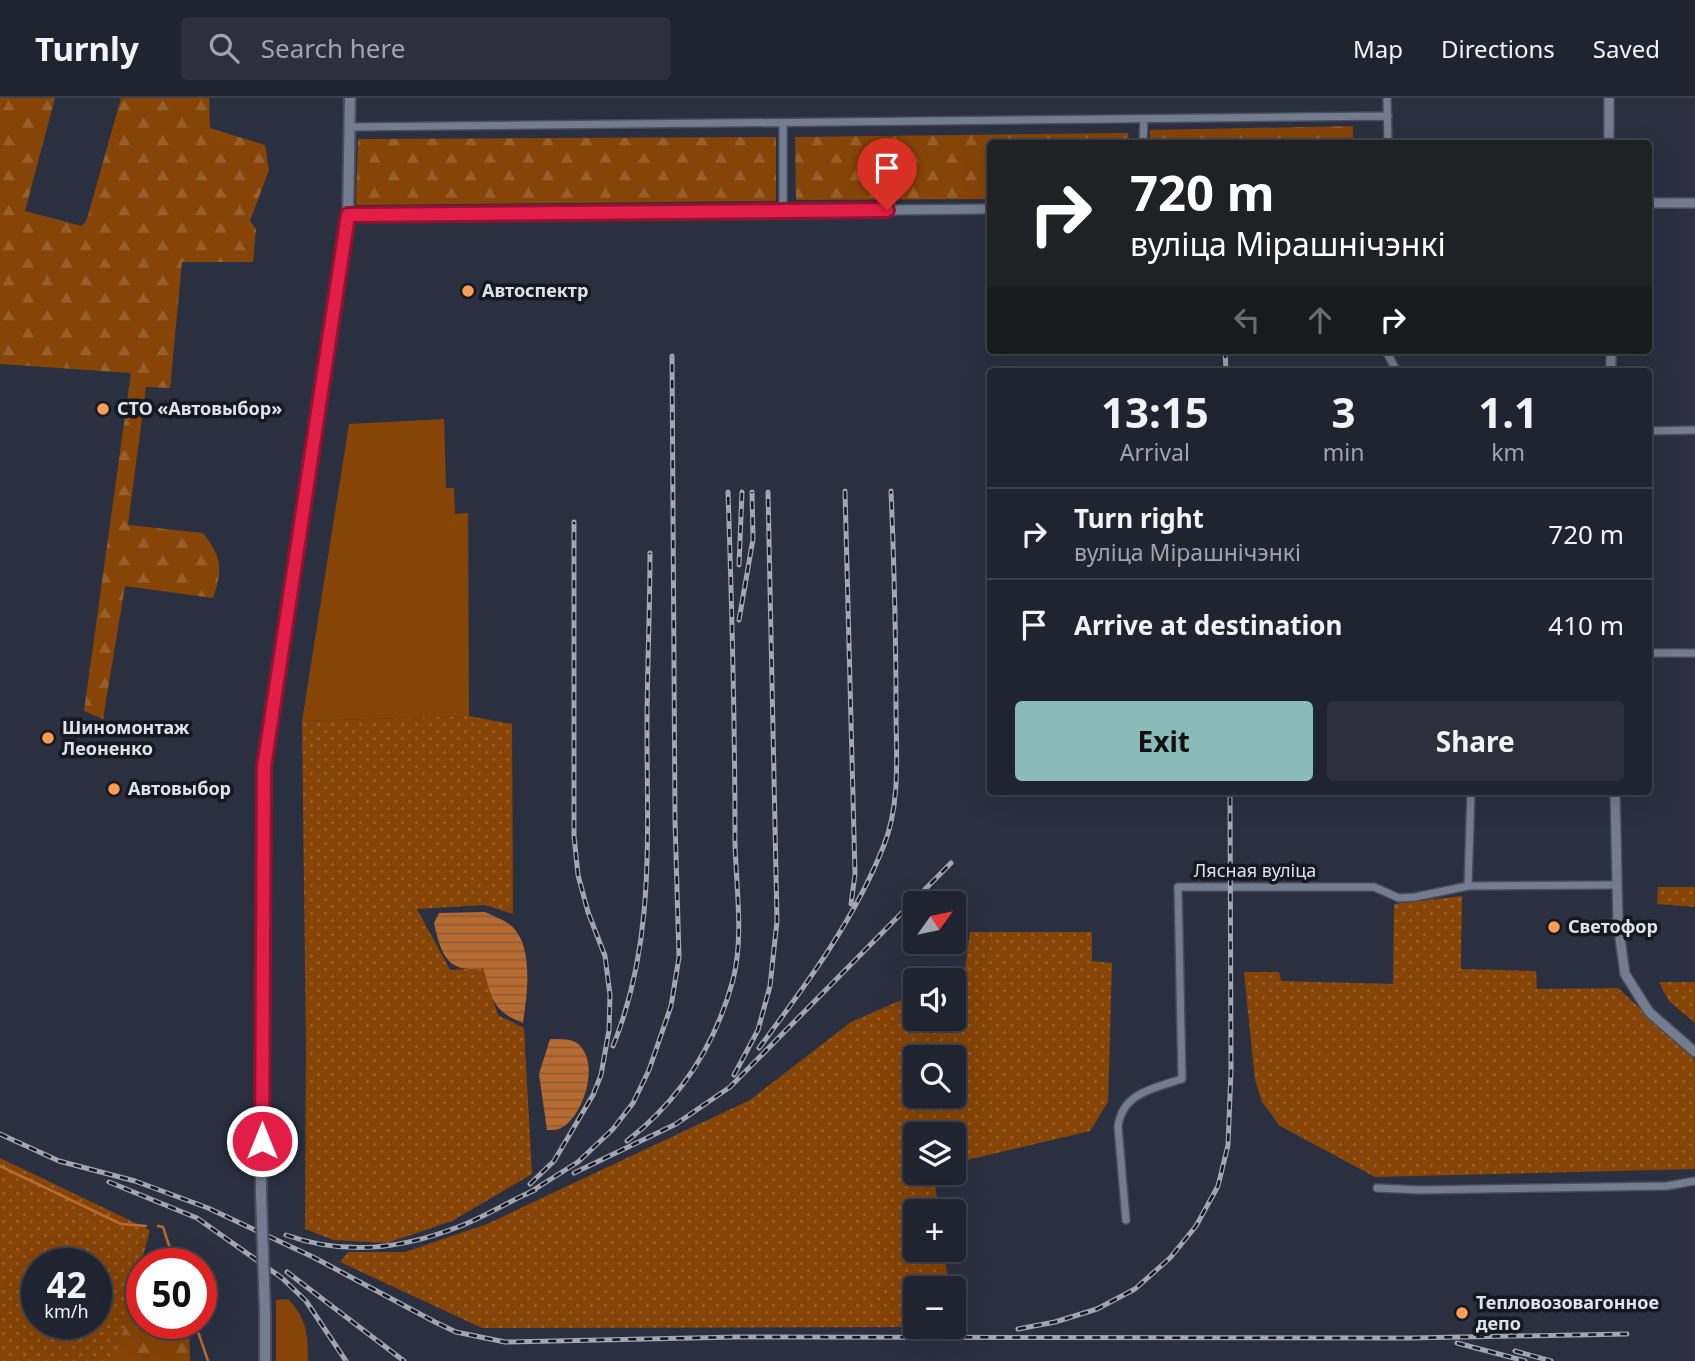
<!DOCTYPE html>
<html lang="en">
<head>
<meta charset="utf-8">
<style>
	:root { --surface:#202430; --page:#2d303c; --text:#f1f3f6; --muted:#a2a4ab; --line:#3d414c; --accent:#8bbbb9 }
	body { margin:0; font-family:"Noto Sans",sans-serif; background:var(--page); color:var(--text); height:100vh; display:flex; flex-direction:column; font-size:26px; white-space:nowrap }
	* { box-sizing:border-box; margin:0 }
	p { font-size:23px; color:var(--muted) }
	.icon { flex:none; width:38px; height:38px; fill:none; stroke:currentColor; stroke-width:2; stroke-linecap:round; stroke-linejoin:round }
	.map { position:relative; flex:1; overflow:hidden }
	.side { position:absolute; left:987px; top:270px; width:665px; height:427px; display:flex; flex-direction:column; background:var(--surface); border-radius:7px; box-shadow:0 7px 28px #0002,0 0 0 2px var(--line) }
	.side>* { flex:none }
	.banner { position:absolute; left:987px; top:42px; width:665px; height:214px; border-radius:7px; box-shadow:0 7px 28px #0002,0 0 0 2px var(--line); background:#202124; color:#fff; overflow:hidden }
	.needle { width:46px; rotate:57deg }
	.controls { position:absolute; left:903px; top:793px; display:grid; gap:14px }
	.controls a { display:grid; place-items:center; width:63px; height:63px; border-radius:7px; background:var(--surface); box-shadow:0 7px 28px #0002,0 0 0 2px var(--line); font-size:35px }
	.speed { position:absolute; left:21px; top:1150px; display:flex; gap:14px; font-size:35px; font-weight:700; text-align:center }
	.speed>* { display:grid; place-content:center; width:91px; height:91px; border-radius:50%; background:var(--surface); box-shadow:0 7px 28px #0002,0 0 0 2px var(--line); line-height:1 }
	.speed small { font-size:18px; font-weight:400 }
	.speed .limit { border:10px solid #d22; background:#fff; color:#111 }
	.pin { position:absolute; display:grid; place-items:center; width:60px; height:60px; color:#fff; margin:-72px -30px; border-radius:50% 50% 50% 0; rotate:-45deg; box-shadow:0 0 7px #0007 }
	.pin .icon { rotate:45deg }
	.me { position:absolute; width:77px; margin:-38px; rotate:0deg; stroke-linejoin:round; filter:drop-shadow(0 0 5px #0008) }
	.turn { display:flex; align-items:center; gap:24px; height:147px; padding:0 28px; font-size:32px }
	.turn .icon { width:91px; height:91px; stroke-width:2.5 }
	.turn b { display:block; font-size:49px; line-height:60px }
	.lanes { display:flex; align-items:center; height:66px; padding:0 28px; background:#0003; justify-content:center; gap:35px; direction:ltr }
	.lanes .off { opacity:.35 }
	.eta { display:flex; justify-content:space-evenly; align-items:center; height:119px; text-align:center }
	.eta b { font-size:42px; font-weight:700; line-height:49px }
	.button { display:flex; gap:14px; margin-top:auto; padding:14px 28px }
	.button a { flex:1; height:80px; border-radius:7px; background:var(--accent); color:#111; font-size:28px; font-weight:700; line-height:80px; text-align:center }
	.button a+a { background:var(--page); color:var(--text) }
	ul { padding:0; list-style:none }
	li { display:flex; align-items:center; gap:21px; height:91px; padding:0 28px; border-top:2px solid var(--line) }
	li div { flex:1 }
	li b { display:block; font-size:26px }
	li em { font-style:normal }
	header { display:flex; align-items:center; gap:42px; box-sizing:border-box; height:98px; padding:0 35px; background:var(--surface); border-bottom:2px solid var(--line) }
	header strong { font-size:33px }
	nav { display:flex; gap:38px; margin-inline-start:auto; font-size:24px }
	.search { width:490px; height:63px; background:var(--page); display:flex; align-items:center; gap:18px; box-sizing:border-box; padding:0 24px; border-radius:7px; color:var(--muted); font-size:26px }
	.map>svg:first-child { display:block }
</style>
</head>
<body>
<header>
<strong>Turnly</strong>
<div class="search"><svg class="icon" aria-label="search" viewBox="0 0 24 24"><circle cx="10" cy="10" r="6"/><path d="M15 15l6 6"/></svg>Search here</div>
<nav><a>Map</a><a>Directions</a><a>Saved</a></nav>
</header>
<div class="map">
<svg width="1695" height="1263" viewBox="0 0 1695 1263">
	<defs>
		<pattern id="forest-firs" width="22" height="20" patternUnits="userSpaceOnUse" patternTransform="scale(1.75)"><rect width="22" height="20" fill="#864407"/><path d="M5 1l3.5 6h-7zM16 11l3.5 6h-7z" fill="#975f2b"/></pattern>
		<pattern id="park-dots" width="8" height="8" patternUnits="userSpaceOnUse" patternTransform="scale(1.75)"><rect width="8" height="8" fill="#864407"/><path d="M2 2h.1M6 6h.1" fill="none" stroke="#975f2b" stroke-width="1.8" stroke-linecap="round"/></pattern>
		<pattern id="water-rules" width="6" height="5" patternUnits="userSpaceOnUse" patternTransform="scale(1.75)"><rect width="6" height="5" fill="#b86b30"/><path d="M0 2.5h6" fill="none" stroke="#8f5d38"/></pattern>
	</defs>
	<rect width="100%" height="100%" fill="#2a3040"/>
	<path fill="#864407" d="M 444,321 L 446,390 L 454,390 L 455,416 L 468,415 L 469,618 L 302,623 L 349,326 Z
		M 288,1201 C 307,1221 308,1236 308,1263 L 276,1263 L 276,1202 Z"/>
	<path fill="url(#forest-firs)" d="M 0,0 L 55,0 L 25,113 L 82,128 L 87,121 L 121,0 L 209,0 L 210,30 L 265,47 L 269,72 L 250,123 L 256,131 L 253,164 L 182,164 L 170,290 L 146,289 L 128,427 L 203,435 C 222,460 223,470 213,500 L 125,488 L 103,621 L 84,613 L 131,275 L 0,266 Z
		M 1353,28 L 1353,45 L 1150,45 L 1150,32 Z
		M 1128,35 L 1129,45 L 990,46 L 990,101 L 796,102 L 795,39 Z
		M 776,39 L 776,103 L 356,107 L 358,41 Z
		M 136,1194 L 142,1196 L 142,1225 L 189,1225 L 190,1263 L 102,1263 L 117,1227 Z"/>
	<path fill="url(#park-dots)" fill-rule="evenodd" d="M 469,618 L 512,626 L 513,816 L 485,807 L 417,811 L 450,872 L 483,870 L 498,917 L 524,930 L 532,1076 L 452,1123 L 387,1145 L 333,1142 L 305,1131 L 306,951 L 302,623 Z
		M 1658,789 L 1695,789 L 1695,809 L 1657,806 Z
		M 1462,798 L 1461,871 L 1536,873 L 1537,891 L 1618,890 L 1695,962 L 1695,1071 L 1375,1079 L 1280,1028 L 1262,1004 L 1255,982 L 1244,874 L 1279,874 L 1281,883 L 1393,886 L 1394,806 Z
		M 970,834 L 1092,834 L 1092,863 L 1112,865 L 1108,1004 L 1090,1033 L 954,1065 L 954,1036 L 915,1036 L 915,1074 L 933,1075 L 939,1113 L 915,1113 L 915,1152 L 944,1152 L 949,1190 L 915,1190 L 915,1228 L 954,1228 L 954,1224 L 955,1229 L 482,1230 L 340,1164 L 348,1154 L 405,1154 L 487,1126 L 750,1002 L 851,924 L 915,896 L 915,920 L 954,920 L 954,882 L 964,878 ZM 915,959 L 954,959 L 954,998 L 915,998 Z
		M 1659,884 L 1695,884 L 1695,925 L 1668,902 Z
		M 0,1060 L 150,1132 L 115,1263 L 0,1263 ZM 37,1166 L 96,1166 L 96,1225 L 37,1225 Z"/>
	<path fill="url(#water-rules)" d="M 485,814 C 493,818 502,821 509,826 C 535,845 527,897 523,925 C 492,913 492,900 483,870 C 446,876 441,855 434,825 L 439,815 Z
		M 550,941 C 558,941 570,940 577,945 C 601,963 584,1016 563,1029 C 558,1032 553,1032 547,1032 L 539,976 Z"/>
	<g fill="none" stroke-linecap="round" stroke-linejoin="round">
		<path stroke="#b86b30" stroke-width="2.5" d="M 0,1068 L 121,1126 L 146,1128
			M 158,1128 L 163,1129 L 175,1166
			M 195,1225 L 208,1263"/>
		<defs>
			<path id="minor" d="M 1387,0 L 1388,46
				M 783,26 L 783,113
				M 350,29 L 1388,18
				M 1143,46 L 1144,21
				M 1387,252 L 1388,257 L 1397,273
				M 1648,333 L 1695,332
				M 1648,555 L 1695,555
				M 1468,788 L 1471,693
				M 1377,1090 L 1420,1092 L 1667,1088 L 1695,1083
				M 1126,1122 L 1118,1029 C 1122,995 1154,990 1182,981 L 1178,789 L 1374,789 L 1399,800 L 1415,799 L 1468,788 L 1616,787"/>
			<path id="tertiary" d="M 1609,0 L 1609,46
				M 1648,105 L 1695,105
				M 348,117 L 990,111
				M 1611,252 L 1611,273
				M 1615,693 L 1618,826 L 1625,876 L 1649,914 L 1695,954"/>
			<path id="secondary" d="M 261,1096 L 264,669 L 348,117 L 350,0
				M 265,1214 L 265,1263"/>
		</defs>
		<use href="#minor" stroke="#474d5a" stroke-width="10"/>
		<use href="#tertiary" stroke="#474d5a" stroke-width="12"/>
		<use href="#secondary" stroke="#474d5a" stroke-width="14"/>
		<use href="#minor" stroke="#747c8f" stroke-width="7"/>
		<use href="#tertiary" stroke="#747c8f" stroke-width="9"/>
		<use href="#secondary" stroke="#747c8f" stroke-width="10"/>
		<defs>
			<path id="rail" d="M 1225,252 L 1226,273
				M 845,393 L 855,776 L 851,806
				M 739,467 L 742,394
				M 739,522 L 753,441 L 752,394
				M 613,948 C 655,845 647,739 647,631 C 647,573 650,514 650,455
				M 759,950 C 806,887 855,821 884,747 C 901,704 896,655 896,610 C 896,538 894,465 891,393
				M 734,977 L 758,932 L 770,888 L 777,823 L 768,394
				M 0,1036 L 59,1063 L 135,1083 L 208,1110 L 313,1159 L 435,1224 L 456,1234 L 505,1244 L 737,1239 L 1409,1240 L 1627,1236
				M 627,1043 C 681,1001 715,948 733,882 C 744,838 736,789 735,744 C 735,627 732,511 728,394
				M 574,1075 L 676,1026 L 730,989 L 951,765
				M 109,1084 L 197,1120 L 282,1180 L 306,1203 L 346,1263
				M 530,1086 L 554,1063 L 593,997 L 601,977 L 609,932 L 610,897 L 605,858 L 588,814 L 578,777 L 574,738 L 574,424
				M 527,1096 L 578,1064 L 613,1031 L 633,1005 L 649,972 L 671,908 L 679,859 L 675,722 L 672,258
				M 286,1137 C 345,1158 401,1151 458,1129 C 485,1119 509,1103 535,1092
				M 287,1174 L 404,1263
				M 1018,1231 L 1055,1224 L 1097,1211 L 1135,1191 L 1170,1160 L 1196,1128 L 1218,1088 L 1228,1047 L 1231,973 L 1230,693
				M 1457,1245 L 1525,1263
				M 1515,1253 L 1551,1263"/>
		</defs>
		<use href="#rail" stroke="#a2a6b3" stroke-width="5"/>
		<use href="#rail" stroke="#15181f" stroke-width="2.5" stroke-dasharray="8" stroke-linecap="butt"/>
		<defs>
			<path id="secondary-bridge" d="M 261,1096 L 265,1214"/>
		</defs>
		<use href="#secondary-bridge" stroke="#474d5a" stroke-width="14" stroke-linecap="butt"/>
		<use href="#secondary-bridge" stroke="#747c8f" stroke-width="10"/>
	</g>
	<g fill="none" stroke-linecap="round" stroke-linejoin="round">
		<defs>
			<path id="route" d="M 262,1043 L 264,669 L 348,117 L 887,112"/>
		</defs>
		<use href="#route" stroke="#92132f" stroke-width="18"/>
		<use href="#route" stroke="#e11d48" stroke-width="12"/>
	</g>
	<g fill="#fd9c55" stroke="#15181f" stroke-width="2.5">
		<circle cx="468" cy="193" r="7"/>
		<circle cx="103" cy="311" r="7"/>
		<circle cx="48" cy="640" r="7"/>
		<circle cx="114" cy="691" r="7"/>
		<circle cx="1554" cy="829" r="7"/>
		<circle cx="1462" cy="1215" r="7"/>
	</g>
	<g text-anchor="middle" stroke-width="7" stroke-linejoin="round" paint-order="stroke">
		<g font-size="18" font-weight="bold" fill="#dee2ed" stroke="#15181f" text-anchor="start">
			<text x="482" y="199">Автоспектр</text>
			<text x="117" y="317">СТО «Автовыбор»</text>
			<text x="62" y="636">Шиномонтаж<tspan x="62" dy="21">Леоненко</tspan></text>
			<text x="128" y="697">Автовыбор</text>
			<text x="1568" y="835">Светофор</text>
			<text x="1476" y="1211">Тепловозовагонное<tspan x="1476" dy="21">депо</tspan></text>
		</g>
		<g font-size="18" fill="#dee2ed" stroke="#15181f">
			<text x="1255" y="779">Лясная вуліца</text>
		</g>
	</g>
</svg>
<div class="controls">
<a><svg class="needle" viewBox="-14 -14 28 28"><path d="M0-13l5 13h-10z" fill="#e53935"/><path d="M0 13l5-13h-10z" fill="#a2a4ab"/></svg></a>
<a><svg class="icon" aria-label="sound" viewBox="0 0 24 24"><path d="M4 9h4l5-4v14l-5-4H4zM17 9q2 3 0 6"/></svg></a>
<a><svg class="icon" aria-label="search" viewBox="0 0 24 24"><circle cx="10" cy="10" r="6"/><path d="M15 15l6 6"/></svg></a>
<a><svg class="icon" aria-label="layers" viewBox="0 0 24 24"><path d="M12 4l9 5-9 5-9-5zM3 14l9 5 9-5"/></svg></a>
<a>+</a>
<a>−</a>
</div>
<div class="speed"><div>42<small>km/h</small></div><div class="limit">50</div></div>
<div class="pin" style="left:887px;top:112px;background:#d93025"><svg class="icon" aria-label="arrive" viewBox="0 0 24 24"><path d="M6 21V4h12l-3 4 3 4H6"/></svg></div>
<svg class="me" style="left:262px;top:1043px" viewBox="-20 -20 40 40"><circle r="17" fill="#e11d48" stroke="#fff" stroke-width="3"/><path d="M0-11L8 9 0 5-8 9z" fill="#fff"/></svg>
<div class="banner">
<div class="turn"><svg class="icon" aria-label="right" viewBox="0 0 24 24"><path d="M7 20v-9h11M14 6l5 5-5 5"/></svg><div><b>720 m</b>вуліца Мірашнічэнкі</div></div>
<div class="lanes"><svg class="icon off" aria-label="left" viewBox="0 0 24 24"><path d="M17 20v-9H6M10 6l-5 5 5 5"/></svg><svg class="icon off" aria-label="ahead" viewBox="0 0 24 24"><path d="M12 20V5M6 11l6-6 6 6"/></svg><svg class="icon" aria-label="right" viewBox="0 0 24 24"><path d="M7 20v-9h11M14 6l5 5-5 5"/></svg></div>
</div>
<section class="side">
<div class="eta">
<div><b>13:15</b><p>Arrival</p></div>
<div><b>3</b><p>min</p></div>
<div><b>1.1</b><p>km</p></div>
</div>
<ul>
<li><svg class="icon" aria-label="right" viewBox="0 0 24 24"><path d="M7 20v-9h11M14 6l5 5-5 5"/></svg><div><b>Turn right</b><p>вуліца Мірашнічэнкі</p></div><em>720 m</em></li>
<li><svg class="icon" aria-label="arrive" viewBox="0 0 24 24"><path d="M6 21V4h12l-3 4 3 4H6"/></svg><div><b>Arrive at destination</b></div><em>410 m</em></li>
</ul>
<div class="button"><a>Exit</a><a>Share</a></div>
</section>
</div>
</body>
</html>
